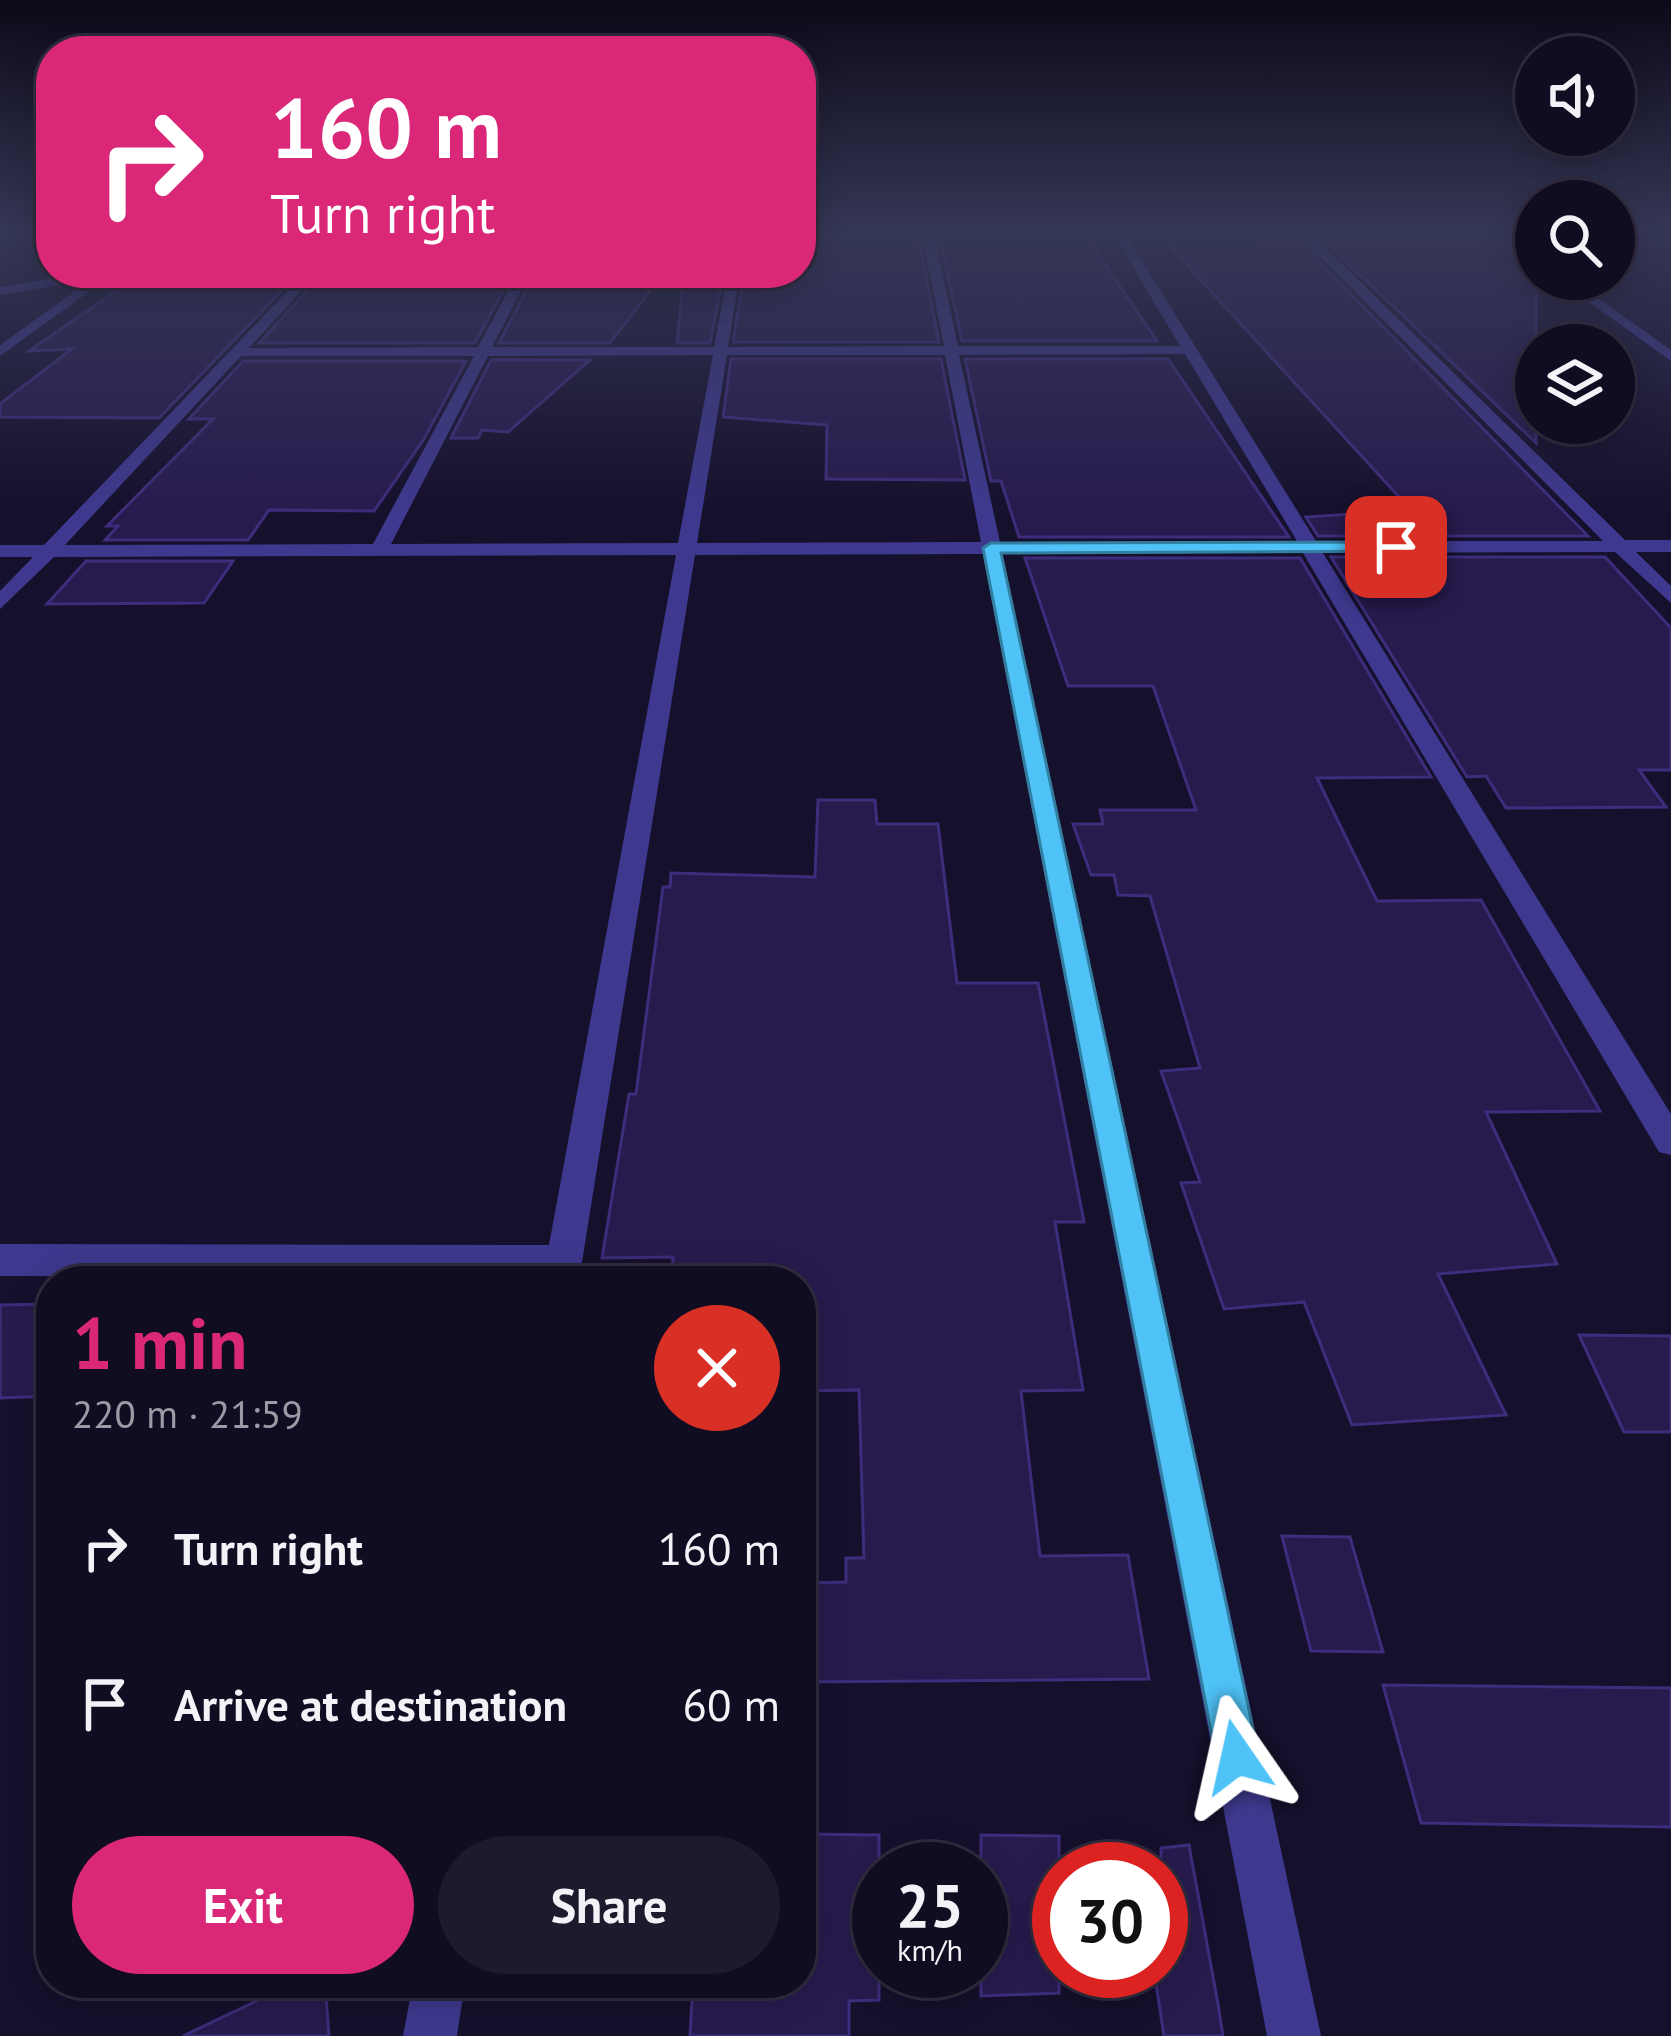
<!DOCTYPE html>
<html lang="en">
<head>
<meta charset="utf-8">
<style>
	:root { --surface:#100c21; --page:#1e1a2e; --text:#f1f3f6; --muted:#9c9ba5; --line:#302c3f; --accent:#db2777 }
	body { margin:0; font-family:"PT Sans",sans-serif; background:var(--page); color:var(--text); height:100vh; display:flex; flex-direction:column; font-size:45px; white-space:nowrap }
	* { box-sizing:border-box; margin:0 }
	p { font-size:39px; color:var(--muted) }
	.icon { flex:none; width:66px; height:66px; fill:none; stroke:currentColor; stroke-width:2; stroke-linecap:round; stroke-linejoin:round }
	.map { position:relative; flex:1; overflow:hidden }
	.panel { position:absolute; left:36px; top:1266px; width:780px; height:732px; display:flex; flex-direction:column; background:var(--surface); border-radius:48px; box-shadow:0 6px 30px #0003,0 0 0 3px var(--line) }
	.panel>* { flex:none }
	.top-card { position:absolute; left:36px; top:36px; width:780px; height:252px; border-radius:48px; box-shadow:0 6px 30px #0003,0 0 0 3px var(--line); background:#db2777; color:#fff; overflow:hidden }
	.controls { position:absolute; left:1515px; top:36px; display:grid; gap:24px }
	.controls a { display:grid; place-items:center; width:120px; height:120px; border-radius:50%; background:var(--surface); box-shadow:0 6px 30px #0003,0 0 0 3px var(--line); font-size:60px }
	.speed { position:absolute; left:852px; top:1842px; display:flex; gap:24px; font-size:60px; font-weight:700; text-align:center }
	.speed>* { display:grid; place-content:center; width:156px; height:156px; border-radius:50%; background:var(--surface); box-shadow:0 6px 30px #0003,0 0 0 3px var(--line); line-height:1 }
	.speed small { font-size:30px; font-weight:400 }
	.speed .limit { border:18px solid #d22; background:#fff; color:#111 }
	.pin { position:absolute; display:grid; place-items:center; width:102px; height:102px; color:#fff; margin:-51px; border-radius:24px; box-shadow:0 6px 18px #0006 }
	.me { position:absolute; width:132px; margin:-66px; rotate:349deg; stroke-linejoin:round; filter:drop-shadow(0 0 9px #0008) }
	.turn { display:flex; align-items:center; gap:42px; height:252px; padding:0 36px; font-size:54px }
	.turn .icon { width:156px; height:156px; stroke-width:2.5 }
	.turn b { display:block; font-size:84px; line-height:102px }
	.round { display:grid; place-items:center; flex:none; width:126px; height:126px; border-radius:63px; background:var(--page) }
	.overview { display:flex; align-items:center; justify-content:space-between; height:204px; padding:0 36px }
	h1 { font-size:72px; font-weight:600; line-height:90px; color:var(--accent) }
	.primary-button { display:flex; gap:24px; margin-top:auto; padding:24px 36px }
	.primary-button a { flex:1; height:138px; border-radius:72px; background:var(--accent); color:#fff; font-size:48px; font-weight:600; line-height:138px; text-align:center }
	.primary-button a+a { background:var(--page); color:var(--text) }
	ul { padding:0; list-style:none }
	li { display:flex; align-items:center; gap:36px; height:156px; padding:0 36px }
	li div { flex:1 }
	li b { display:block; font-size:45px }
	li em { font-style:normal }
	.map>svg:first-child { display:block }
</style>
</head>
<body>
<div class="map">
<svg width="1671" height="2036" viewBox="0 0 1671 2036">
	<rect width="100%" height="100%" fill="#15102c"/>
	<path fill="#271b4e" stroke="#3e2c7c" stroke-width="3" d="M 801,230 L 917,230 L 939,342 L 733,342 L 743,282 L 801,278 Z
		M 938,230 L 1082,230 L 1157,341 L 962,341 Z
		M 1155,230 L 1251,230 L 1259,240 L 1298,240 L 1588,536 L 1318,536 L 1306,517 L 1411,510 Z
		M 1494,239 L 1536,268 L 1536,443 L 1324,240 Z
		M 220,273 L 216,276 L 297,275 L 159,418 L 0,417 L 0,404 L 72,349 L 29,351 L 139,275 Z
		M 505,273 L 502,277 L 510,278 L 475,343 L 259,343 L 322,275 Z
		M 533,278 L 563,281 L 657,282 L 610,343 L 499,343 Z
		M 683,282 L 722,282 L 710,343 L 677,343 Z
		M 731,359 L 941,359 L 965,480 L 826,479 L 827,425 L 723,417 Z
		M 965,359 L 1168,359 L 1289,537 L 1019,537 L 1001,481 L 991,481 Z
		M 491,360 L 590,360 L 508,432 L 482,430 L 478,438 L 451,438 Z
		M 243,361 L 466,361 L 424,439 L 374,511 L 269,510 L 248,540 L 105,540 L 118,526 L 107,526 L 213,419 L 189,419 Z
		M 1331,557 L 1605,557 L 1671,628 L 1671,770 L 1639,770 L 1666,807 L 1506,808 L 1486,776 L 1467,777 Z
		M 1025,558 L 1300,558 L 1431,777 L 1317,778 L 1377,901 L 1481,900 L 1600,1111 L 1486,1112 L 1557,1264 L 1438,1274 L 1506,1415 L 1352,1425 L 1304,1302 L 1224,1309 L 1181,1183 L 1200,1182 L 1161,1071 L 1200,1068 L 1150,896 L 1118,895 L 1114,875 L 1091,875 L 1073,824 L 1103,824 L 1100,810 L 1196,810 L 1153,686 L 1068,686 Z
		M 86,561 L 233,561 L 204,603 L 47,604 Z
		M 818,800 L 875,800 L 877,824 L 938,824 L 957,983 L 1038,983 L 1084,1222 L 1055,1222 L 1083,1390 L 1021,1391 L 1040,1556 L 1128,1555 L 1149,1679 L 801,1682 L 801,1583 L 846,1582 L 846,1558 L 864,1558 L 859,1390 L 801,1391 L 801,1281 L 672,1281 L 673,1257 L 602,1258 L 629,1094 L 636,1094 L 663,887 L 670,887 L 671,873 L 815,877 Z
		M 51,1304 L 51,1396 L 0,1398 L 0,1305 Z
		M 1579,1335 L 1671,1336 L 1671,1432 L 1624,1432 Z
		M 1282,1536 L 1350,1537 L 1383,1652 L 1311,1651 Z
		M 1383,1685 L 1671,1688 L 1671,1827 L 1421,1823 Z
		M 801,1834 L 879,1835 L 879,2000 L 849,2001 L 849,2036 L 690,2036 L 693,1983 L 801,1983 Z
		M 981,1835 L 1059,1836 L 1059,1993 L 981,1996 Z
		M 1189,1845 L 1218,2004 L 1223,2036 L 1164,2036 L 1154,1971 L 1161,1971 L 1161,1848 Z
		M 294,1983 L 325,1983 L 329,2036 L 183,2036 Z"/>
	<g fill="none" stroke-linecap="round" stroke-linejoin="round">
		<path fill="#3e398e" fill-rule="evenodd" d="M 921,230 L 933,230 L 958,346 L 1180,346 L 1111,230 L 1123,230 L 1316,541 L 1603,541 L 1294,230 L 1307,230 L 1625,540 L 1671,540 L 1671,552 L 1636,552 L 1671,586 L 1671,603 L 1615,552 L 1323,553 L 1671,1114 L 1671,1155 L 1659,1152 L 1303,553 L 1002,554 L 1321,2036 L 1267,2036 L 983,554 L 695,555 L 579,1281 L 543,1281 L 544,1277 L 0,1276 L 0,1244 L 549,1245 L 676,555 L 54,557 L 0,609 L 0,591 L 33,557 L 0,557 L 0,545 L 44,545 L 305,273 L 318,273 L 249,348 L 478,347 L 518,273 L 530,273 L 492,347 L 714,347 L 728,273 L 740,273 L 728,347 L 944,346 ZM 1185,354 L 1297,541 L 1000,542 L 959,355 ZM 713,355 L 678,543 L 391,544 L 488,356 ZM 727,355 L 945,355 L 981,542 L 697,543 ZM 241,356 L 474,356 L 373,544 L 65,545 Z
			M 1489,230 L 1502,230 L 1536,254 L 1536,264 Z
			M 1650,230 L 1671,231 L 1671,238 L 1652,232 Z
			M 85,273 L 115,273 L 0,356 L 0,345 L 92,279 L 0,295 L 0,287 Z
			M 1557,279 L 1571,279 L 1671,350 L 1671,361 Z
			M 413,1983 L 465,1983 L 457,2036 L 403,2036 Z"/>
	</g>
	<linearGradient id="sky" x2="0" y2="1"><stop stop-color="#0c0918"/><stop offset="0.45" stop-color="#353756"/><stop offset="1" stop-color="#353756" stop-opacity="0"/></linearGradient>
	<rect width="1671" height="515" fill="url(#sky)"/>
	<path fill="#4fc3f7" stroke="#337fa1" stroke-width="3" d="M 1396,542 L 1402,551 L 1001,553 L 1259,1757 L 1252,1772 L 1237,1779 L 1222,1772 L 1216,1757 L 983,548 L 991,543 Z"/>
</svg>
<div class="controls">
<a><svg class="icon" aria-label="sound" viewBox="0 0 24 24"><path d="M4 9h4l5-4v14l-5-4H4zM17 9q2 3 0 6"/></svg></a>
<a><svg class="icon" aria-label="search" viewBox="0 0 24 24"><circle cx="10" cy="10" r="6"/><path d="M15 15l6 6"/></svg></a>
<a><svg class="icon" aria-label="layers" viewBox="0 0 24 24"><path d="M12 4l9 5-9 5-9-5zM3 14l9 5 9-5"/></svg></a>
</div>
<div class="speed"><div>25<small>km/h</small></div><div class="limit">30</div></div>
<div class="pin" style="left:1396px;top:547px;background:#d93025"><svg class="icon" aria-label="arrive" viewBox="0 0 24 24"><path d="M6 21V4h12l-3 4 3 4H6"/></svg></div>
<svg class="me" style="left:1237px;top:1757px" viewBox="-20 -20 40 40"><path d="M0-17L14 15 0 8-14 15z" fill="#4fc3f7" stroke="#fff" stroke-width="4"/></svg>
<div class="top-card">
<div class="turn"><svg class="icon" aria-label="right" viewBox="0 0 24 24"><path d="M7 20v-9h11M14 6l5 5-5 5"/></svg><div><b>160 m</b>Turn right</div></div>
</div>
<section class="panel">
<div class="overview"><div><h1>1 min</h1><p>220 m · 21:59</p></div><a class="round" style="background:#d93025;color:#fff"><svg class="icon" aria-label="close" viewBox="0 0 24 24"><path d="M6 6l12 12M18 6L6 18"/></svg></a></div>
<ul>
<li><svg class="icon" aria-label="right" viewBox="0 0 24 24"><path d="M7 20v-9h11M14 6l5 5-5 5"/></svg><div><b>Turn right</b></div><em>160 m</em></li>
<li><svg class="icon" aria-label="arrive" viewBox="0 0 24 24"><path d="M6 21V4h12l-3 4 3 4H6"/></svg><div><b>Arrive at destination</b></div><em>60 m</em></li>
</ul>
<div class="primary-button"><a>Exit</a><a>Share</a></div>
</section>
</div>
</body>
</html>
